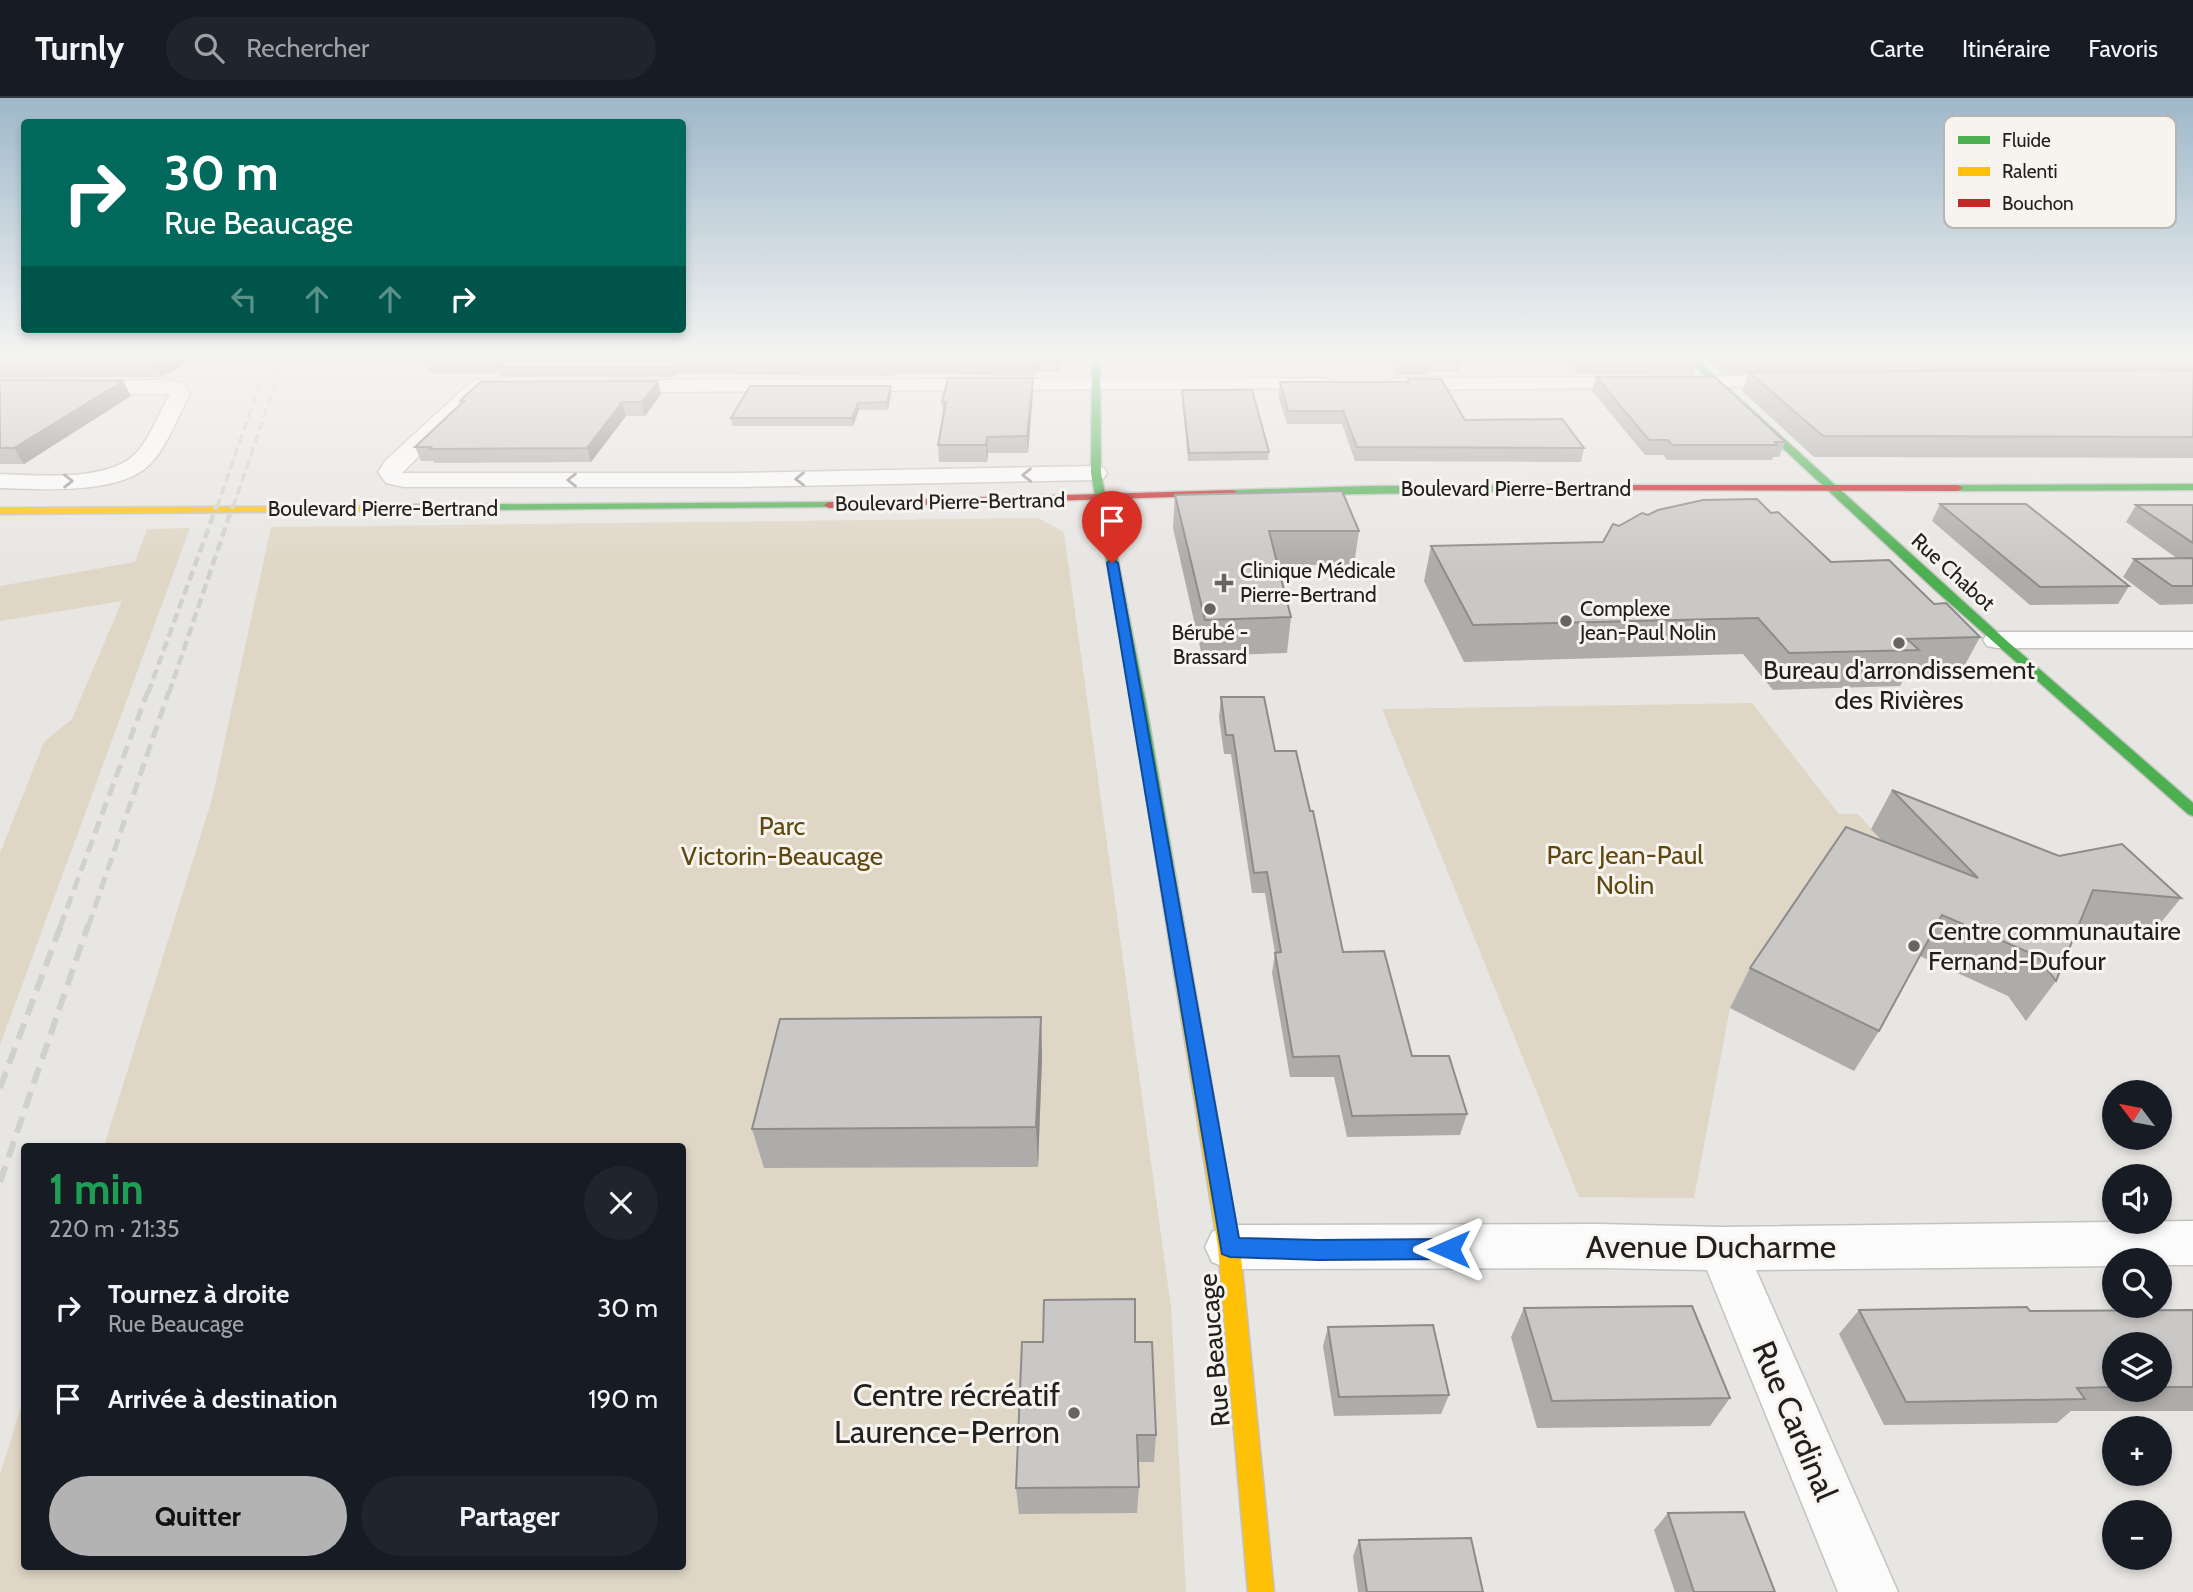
<!DOCTYPE html>
<html lang="fr">
<head>
<meta charset="utf-8">
<style>
	:root { --surface:#171b24; --page:#20242c; --text:#f1f3f6; --muted:#9ea1a6; --line:#363941; --accent:#b3b3b4 }
	body { margin:0; font-family:Cabin,sans-serif; background:var(--page); color:var(--text); height:100vh; display:flex; flex-direction:column; font-size:26px; white-space:nowrap }
	* { box-sizing:border-box; margin:0 }
	p { font-size:23px; color:var(--muted) }
	.icon { flex:none; width:38px; height:38px; fill:none; stroke:currentColor; stroke-width:2; stroke-linecap:round; stroke-linejoin:round }
	.map { position:relative; flex:1; overflow:hidden }
	.side { position:absolute; left:21px; top:1045px; width:665px; height:427px; display:flex; flex-direction:column; background:var(--surface); border-radius:7px; box-shadow:0 4px 10px #0003 }
	.side>* { flex:none }
	.top-card { position:absolute; left:21px; top:21px; width:665px; height:214px; border-radius:7px; box-shadow:0 4px 10px #0003; background:#00695c; color:#fff; overflow:hidden }
	.needle { width:46px; rotate:302deg }
	.fabs { position:absolute; left:2102px; top:982px; display:grid; gap:14px }
	.fabs a { display:grid; place-items:center; width:70px; height:70px; border-radius:50%; background:var(--surface); box-shadow:0 4px 10px #0003; font-size:35px }
	.pin { position:absolute; display:grid; place-items:center; width:60px; height:60px; color:#fff; margin:-72px -30px; border-radius:50% 50% 50% 0; rotate:-45deg; box-shadow:0 0 7px #0007 }
	.pin .icon { rotate:45deg }
	.me { position:absolute; width:77px; margin:-38px; rotate:270deg; stroke-linejoin:round; filter:drop-shadow(0 0 5px #0008) }
	.turn { display:flex; align-items:center; gap:24px; height:147px; padding:0 28px; font-size:32px }
	.turn .icon { width:91px; height:91px; stroke-width:2.5 }
	.turn b { display:block; font-size:49px; line-height:60px }
	.lanes { display:flex; align-items:center; height:66px; padding:0 28px; background:#0003; justify-content:center; gap:35px; direction:ltr }
	.lanes .off { opacity:.35 }
	.round { display:grid; place-items:center; flex:none; width:74px; height:74px; border-radius:37px; background:var(--page) }
	.headline { display:flex; align-items:center; justify-content:space-between; height:119px; padding:0 28px }
	h1 { font-size:42px; font-weight:800; line-height:52px; color:#1e9e55 }
	.action { display:flex; gap:14px; margin-top:auto; padding:14px 28px }
	.action a { flex:1; height:80px; border-radius:42px; background:var(--accent); color:#111; font-size:28px; font-weight:800; line-height:80px; text-align:center }
	.action a+a { background:var(--page); color:var(--text) }
	ul { padding:0; list-style:none }
	li { display:flex; align-items:center; gap:21px; height:91px; padding:0 28px }
	li div { flex:1 }
	li b { display:block; font-size:26px }
	li em { font-style:normal }
	header { display:flex; align-items:center; gap:42px; box-sizing:border-box; height:98px; padding:0 35px; background:var(--surface); border-bottom:2px solid var(--line) }
	header strong { font-size:33px }
	nav { display:flex; gap:38px; margin-inline-start:auto; font-size:24px }
	.search { width:490px; height:63px; background:var(--page); display:flex; align-items:center; gap:18px; box-sizing:border-box; padding:0 24px; border-radius:38px; color:var(--muted); font-size:26px }
	.map>svg:first-child { display:block }
</style>
</head>
<body>
<header>
<strong>Turnly</strong>
<div class="search"><svg class="icon" aria-label="search" viewBox="0 0 24 24"><circle cx="10" cy="10" r="6"/><path d="M15 15l6 6"/></svg>Rechercher</div>
<nav><a>Carte</a><a>Itinéraire</a><a>Favoris</a></nav>
</header>
<div class="map">
<svg width="2193" height="1494" viewBox="0 0 2193 1494">
	<rect width="100%" height="100%" fill="#e8e6e3"/>
	<path fill="#dfd6c5" d="M 1038,420 L 1064,434 L 1171,1209 L 1186,1494 L 0,1494 L 0,1377 L 24,1299 L 24,1468 L 682,1468 L 682,1048 L 104,1048 L 212,701 L 271,429 Z
		M 190,430 L 0,947 L 0,755 L 44,644 L 72,621 L 122,503 L 0,523 L 0,488 L 135,464 L 147,431 Z
		M 1752,605 L 1839,716 L 1858,716 L 1887,748 L 1730,910 L 1694,1100 L 1579,1099 L 1382,611 Z"/>
	<g fill="none" stroke-linecap="round" stroke-linejoin="round">
		<defs>
			<path id="street" d="M 1791,278 L 1801,284 L 1798,288 L 1395,292 L 1388,290 L 1385,286 L 1388,282 L 1395,280 Z
				M 1325,280 L 1332,282 L 1335,286 L 1332,290 L 611,294 L 604,292 L 601,288 L 604,284 L 611,282 Z
				M 163,282 L 183,285 L 190,296 C 178,318 169,344 153,363 C 124,398 41,391 0,390 L 0,376 C 38,377 111,385 138,353 C 151,337 159,315 170,296 L 0,295 L 0,283 Z
				M 478,282 L 485,284 L 488,288 L 485,292 L 402,375 L 735,375 L 1096,368 L 1104,370 L 1107,375 L 1104,380 L 1096,382 L 735,389 L 404,389 L 386,385 L 378,374 L 385,363 L 471,284 Z
				M 1997,534 L 2193,534 L 2193,550 L 1997,550 L 1987,548 L 1983,542 L 1987,536 Z
				M 2193,1123 L 2193,1167 L 2160,1167 L 2160,1162 L 2114,1162 L 2114,1168 L 1756,1172 L 1898,1494 L 1838,1494 L 1707,1172 L 1599,1170 L 1229,1171 L 1212,1164 L 1205,1149 L 1212,1134 L 1229,1127 L 1599,1126 L 1722,1129 Z"/>
			<path id="fast" d="M 1092,260 L 1100,260 L 1101,375 L 1146,606 L 1193,880 L 1190,885 L 1178,885 L 1175,880 L 1132,606 L 1091,375 Z
				M 1686,260 L 1695,260 L 2007,543 L 2193,705 L 2193,718 L 2188,716 L 1935,492 Z
				M 2193,386 L 2193,392 L 1958,393 L 1953,390 L 1958,387 Z
				M 1595,387 L 1599,388 L 1599,392 L 1232,398 L 1227,395 L 1232,392 L 1371,388 Z
				M 829,404 L 834,407 L 833,409 L 378,413 L 373,410 L 378,407 Z"/>
			<path id="slow" d="M 382,408 L 382,412 L 378,413 L 0,416 L 0,410 Z
				M 1184,873 L 1190,875 L 1193,880 L 1240,1149 L 1274,1494 L 1248,1494 L 1218,1149 L 1175,880 L 1178,875 Z"/>
			<path id="jam" d="M 1595,387 L 1958,387 L 1963,390 L 1958,393 L 1591,392 L 1591,388 Z
				M 1232,392 L 1236,393 L 1236,397 L 829,410 L 824,407 L 829,404 Z"/>
		</defs>
		<use href="#street" stroke="#c4c3c0" stroke-width="3"/>
		<use href="#fast" stroke="#c4c3c0" stroke-width="3"/>
		<use href="#slow" stroke="#c4c3c0" stroke-width="3"/>
		<use href="#jam" stroke="#c4c3c0" stroke-width="3"/>
		<use href="#street" fill="#fcfbfb" fill-rule="evenodd"/>
		<use href="#fast" fill="#4caf50" fill-rule="evenodd"/>
		<use href="#slow" fill="#ffc107" fill-rule="evenodd"/>
		<use href="#jam" fill="#c62828" fill-rule="evenodd"/>
		<path stroke="#d0d0cf" stroke-width="3.5" stroke-dasharray="9 4.5" stroke-linecap="butt" d="M 217,409 L 269,260
			M 233,409 L 284,260"/>
		<path stroke="#d0d0cf" stroke-width="4.5" stroke-dasharray="10 5" stroke-linecap="butt" d="M 148,595 L 217,407
			M 169,595 L 233,407"/>
		<path stroke="#d0d0cf" stroke-width="5" stroke-dasharray="13 7" stroke-linecap="butt" d="M 60,829 L 148,593
			M 88,829 L 169,593"/>
		<path stroke="#d0d0cf" stroke-width="6" stroke-dasharray="17 9" stroke-linecap="butt" d="M 0,990 L 61,827
			M 0,1084 L 88,827"/>
	</g>
	<path fill="#aeacaa" fill-rule="evenodd" d="M 0,260 L 193,260 L 162,279 L 0,280 Z
		M 431,260 L 1064,260 L 1060,261 L 1060,274 L 1035,274 L 1035,278 L 896,275 L 895,278 L 676,276 L 674,279 L 501,279 L 499,275 L 428,275 L 425,265 Z
		M 1389,260 L 1459,260 L 1460,263 L 1458,274 L 1429,274 L 1429,277 L 1397,277 Z
		M 1564,260 L 1698,260 L 1693,276 L 1578,276 Z
		M 1705,260 L 2193,260 L 2193,360 L 1814,359 L 1742,293 L 1748,276 L 1723,276 Z
		M 1596,279 L 1785,344 L 1779,359 L 1773,359 L 1772,362 L 1667,362 L 1663,357 L 1645,357 L 1592,293 Z
		M 1033,280 L 1033,295 L 1028,355 L 988,355 L 987,364 L 939,364 L 938,347 L 943,320 L 942,304 Z
		M 1408,281 L 1465,322 L 1584,350 L 1581,364 L 1355,363 L 1342,326 L 1287,326 L 1278,297 L 1280,284 L 1408,284 Z
		M 0,282 L 123,283 L 131,298 L 24,366 L 0,366 Z
		M 1182,292 L 1269,354 L 1268,362 L 1188,363 L 1182,300 Z
		M 891,295 L 888,312 L 859,312 L 853,328 L 732,328 L 731,320 Z
		M 661,296 L 645,318 L 626,318 L 591,364 L 434,365 L 433,363 L 421,363 L 415,349 L 461,306 L 460,303 Z
		M 1175,397 L 1359,433 L 1354,467 L 1278,467 L 1291,519 L 1287,555 L 1202,558 L 1173,430 Z
		M 1940,406 L 2129,488 L 2118,506 L 2030,507 L 1932,423 Z
		M 2136,407 L 2193,407 L 2193,506 L 2160,507 L 2123,479 L 2134,461 L 2178,461 L 2126,424 Z
		M 1771,415 L 1831,464 L 1934,506 L 1980,539 L 1960,576 L 1906,577 L 1900,588 L 1773,592 L 1743,556 L 1464,564 L 1424,483 L 1431,448 L 1603,444 L 1619,428 L 1648,417 Z
		M 1221,599 L 1275,653 L 1343,854 L 1412,958 L 1467,1016 L 1460,1037 L 1347,1039 L 1334,979 L 1290,979 L 1272,875 L 1275,855 L 1265,795 L 1252,795 L 1231,656 L 1224,656 L 1219,619 Z
		M 1892,692 L 2059,758 L 2181,800 L 2149,839 L 2077,833 L 2056,883 L 2026,923 L 2008,898 L 1920,858 L 1879,933 L 1854,973 L 1730,910 L 1750,870 L 1882,743 L 1871,731 Z
		M 1041,919 L 1042,959 L 1038,1069 L 764,1070 L 752,1031 Z
		M 1524,1210 L 1730,1300 L 1710,1328 L 1537,1330 L 1511,1239 Z
		M 1859,1212 L 2030,1213 L 2193,1212 L 2193,1313 L 2071,1313 L 2057,1325 L 1884,1327 L 1839,1236 ZM 2114,1246 L 2160,1246 L 2160,1292 L 2114,1292 Z
		M 1328,1229 L 1449,1297 L 1441,1316 L 1334,1318 L 1323,1248 Z
		M 1135,1244 L 1156,1337 L 1154,1364 L 1138,1364 L 1139,1389 L 1137,1415 L 1019,1416 L 1016,1390 Z
		M 1668,1415 L 1775,1494 L 1675,1494 L 1654,1432 Z
		M 1359,1442 L 1483,1494 L 1358,1494 L 1353,1458 Z"/>
	<path fill="#8d8c8b" d="M 162,260 L 193,260 L 162,279 L 154,264 Z
		M 673,266 L 676,276 L 674,279 L 671,269 Z
		M 1033,280 L 1033,295 L 1028,355 L 1027,338 Z
		M 123,283 L 131,298 L 24,366 L 14,350 Z
		M 658,283 L 661,296 L 645,318 L 642,304 Z
		M 891,288 L 891,295 L 888,312 L 887,304 Z
		M 622,304 L 626,318 L 591,364 L 587,350 Z
		M 858,305 L 859,312 L 853,328 L 852,320 Z
		M 987,339 L 988,355 L 987,364 L 986,347 Z
		M 1041,919 L 1042,959 L 1038,1069 L 1036,1029 Z"/>
	<path fill="#cac8c6" stroke="#8d8c8b" stroke-width="2" d="M 0,260 L 162,260 L 154,264 L 0,265 Z
		M 431,260 L 1060,260 L 1060,264 L 1035,264 L 1035,268 L 895,265 L 894,268 L 673,266 L 671,269 L 497,269 L 501,265 L 425,265 Z
		M 1397,260 L 1459,260 L 1460,263 L 1430,262 L 1431,265 L 1399,265 Z
		M 2193,272 L 2193,339 L 1823,338 L 1749,274 Z
		M 1596,279 L 1715,279 L 1785,344 L 1775,344 L 1777,347 L 1672,347 L 1668,342 L 1649,342 Z
		M 948,280 L 1033,280 L 1027,338 L 987,339 L 986,347 L 938,347 L 946,304 L 942,304 Z
		M 1408,281 L 1441,281 L 1465,322 L 1562,321 L 1584,350 L 1357,349 L 1343,313 L 1288,313 L 1280,284 L 1409,284 Z
		M 0,282 L 123,283 L 14,350 L 0,350 Z
		M 658,283 L 642,304 L 622,304 L 587,350 L 429,351 L 431,349 L 415,349 L 464,303 L 460,303 L 480,284 Z
		M 750,288 L 891,288 L 887,304 L 858,305 L 852,320 L 731,320 Z
		M 1182,292 L 1252,292 L 1269,354 L 1189,355 Z
		M 1342,393 L 1359,433 L 1269,433 L 1291,519 L 1205,522 L 1175,397 Z
		M 1757,401 L 1771,415 L 1778,414 L 1831,464 L 1889,462 L 1934,506 L 1946,505 L 1980,539 L 1907,541 L 1919,552 L 1789,555 L 1758,520 L 1473,527 L 1431,448 L 1603,444 L 1613,426 L 1619,428 L 1642,415 L 1648,417 L 1658,412 L 1703,402 Z
		M 1940,406 L 2026,406 L 2129,488 L 2040,489 Z
		M 2136,407 L 2193,407 L 2193,445 Z
		M 2193,460 L 2193,488 L 2172,488 L 2134,461 Z
		M 1221,599 L 1264,599 L 1275,653 L 1296,653 L 1310,713 L 1313,713 L 1343,854 L 1384,853 L 1412,958 L 1449,958 L 1467,1016 L 1352,1018 L 1339,958 L 1293,959 L 1275,855 L 1281,854 L 1267,774 L 1254,775 L 1233,637 L 1226,637 Z
		M 1892,692 L 2059,758 L 2122,746 L 2181,800 L 2093,792 L 2056,883 L 2037,858 L 1942,817 L 1879,933 L 1750,870 L 1846,729 L 1978,780 Z
		M 1041,919 L 1036,1029 L 752,1031 L 780,921 Z
		M 1135,1201 L 1135,1244 L 1152,1244 L 1156,1337 L 1137,1337 L 1139,1389 L 1016,1390 L 1022,1244 L 1043,1244 L 1044,1202 Z
		M 1692,1208 L 1730,1300 L 1552,1303 L 1524,1210 Z
		M 2027,1209 L 2030,1213 L 2193,1212 L 2193,1289 L 2160,1289 L 2160,1246 L 2114,1246 L 2114,1289 L 2077,1290 L 2085,1301 L 1906,1304 L 1859,1212 Z
		M 1433,1227 L 1449,1297 L 1339,1299 L 1328,1229 Z
		M 1744,1414 L 1775,1494 L 1694,1494 L 1668,1415 Z
		M 1471,1440 L 1483,1494 L 1367,1494 L 1359,1442 Z"/>
	<defs><path id="oneway-chevron" d="M-2-3.5L2.5 0L-2 3.5" fill="none" stroke-width="1.6" stroke-linecap="round" stroke-linejoin="round" transform="scale(1.75)"/></defs>
	<g stroke="#999898">
		<use href="#oneway-chevron" transform="translate(1027 377) rotate(179)"/>
		<use href="#oneway-chevron" transform="translate(800 381) rotate(179)"/>
		<use href="#oneway-chevron" transform="translate(572 382) rotate(180)"/>
		<use href="#oneway-chevron" transform="translate(68 383) rotate(-1)"/>
	</g>
	<linearGradient id="sky" x2="0" y2="1"><stop stop-color="#9eb8ca"/><stop offset="0.55" stop-color="#f5f4f2"/><stop offset="1" stop-color="#f5f4f2" stop-opacity="0"/></linearGradient>
	<rect width="2193" height="469" fill="url(#sky)"/>
	<path fill="#1a73e8" stroke="#114b97" stroke-width="2" d="M 1112,461 L 1118,465 L 1239,1140 L 1318,1142 L 1449,1141 L 1456,1144 L 1460,1151 L 1456,1158 L 1449,1161 L 1318,1162 L 1230,1159 L 1222,1156 L 1107,465 Z"/>
	<g fill="#676564" stroke="#f7f4ef" stroke-width="2.5">
		<path d="M1220.5 474.5h7v7h7v7h-7v7h-7v-7h-7v-7h7z"/>
		<circle cx="1210" cy="511" r="7"/>
		<circle cx="1566" cy="523" r="7"/>
		<circle cx="1899" cy="545" r="7"/>
		<circle cx="1914" cy="848" r="7"/>
		<circle cx="1074" cy="1315" r="7"/>
	</g>
	<g text-anchor="middle" stroke-width="6" stroke-linejoin="round" paint-order="stroke">
		<g font-size="21" fill="#21201f" stroke="#f7f4ef">
			<text x="1516" y="398">Boulevard Pierre-Bertrand</text>
			<text transform="translate(950 404) rotate(-1)" y="7">Boulevard Pierre-Bertrand</text>
			<text x="383" y="418">Boulevard Pierre-Bertrand</text>
			<text transform="translate(1953 474) rotate(42)" y="7">Rue Chabot</text>
		</g>
		<g font-size="21" fill="#21201f" stroke="#f7f4ef" text-anchor="start">
			<text x="1240" y="480">Clinique Médicale<tspan x="1240" dy="24">Pierre-Bertrand</tspan></text>
			<text x="1580" y="518">Complexe<tspan x="1580" dy="24">Jean-Paul Nolin</tspan></text>
			<text x="1210" y="542" text-anchor="middle">Bérubé -<tspan x="1210" dy="24">Brassard</tspan></text>
		</g>
		<g font-size="26" fill="#21201f" stroke="#f7f4ef">
			<text x="1899" y="581">Bureau d'arrondissement<tspan x="1899" dy="30">des Rivières</tspan></text>
			<text x="1928" y="842" text-anchor="start">Centre communautaire<tspan x="1928" dy="30">Fernand-Dufour</tspan></text>
		</g>
		<g font-size="26" fill="#5f4810" stroke="#f7f4ef">
			<text x="782" y="737">Parc<tspan x="782" dy="30">Victorin-Beaucage</tspan></text>
			<text x="1625" y="766">Parc Jean-Paul<tspan x="1625" dy="30">Nolin</tspan></text>
		</g>
		<g font-size="26" fill="#21201f" stroke="#f7f4ef">
			<text transform="translate(1214 1252) rotate(-95)" y="9">Rue Beaucage</text>
		</g>
		<g font-size="32" fill="#21201f" stroke="#f7f4ef">
			<text x="1711" y="1160">Avenue Ducharme</text>
			<text transform="translate(1795 1323) rotate(67)" y="11">Rue Cardinal</text>
		</g>
		<g font-size="32" fill="#21201f" stroke="#f7f4ef" text-anchor="end">
			<text x="1060" y="1308">Centre récréatif<tspan x="1060" dy="37">Laurence-Perron</tspan></text>
		</g>
	</g>
	<rect x="1944" y="18" width="232" height="112" rx="10" fill="#f7f4ef" stroke="#b7b4b1" stroke-width="2"/>
	<rect x="1958" y="38" width="32" height="8" fill="#4caf50"/>
	<rect x="1958" y="69" width="32" height="9" fill="#ffc107"/>
	<rect x="1958" y="101" width="32" height="8" fill="#c62828"/>
	<g font-size="19" fill="#21201f">
		<text x="2002" y="49">Fluide</text>
		<text x="2002" y="80">Ralenti</text>
		<text x="2002" y="112">Bouchon</text>
	</g>
</svg>
<div class="fabs">
<a><svg class="needle" viewBox="-14 -14 28 28"><path d="M0-13l5 13h-10z" fill="#e53935"/><path d="M0 13l5-13h-10z" fill="#9ea1a6"/></svg></a>
<a><svg class="icon" aria-label="sound" viewBox="0 0 24 24"><path d="M4 9h4l5-4v14l-5-4H4zM17 9q2 3 0 6"/></svg></a>
<a><svg class="icon" aria-label="search" viewBox="0 0 24 24"><circle cx="10" cy="10" r="6"/><path d="M15 15l6 6"/></svg></a>
<a><svg class="icon" aria-label="layers" viewBox="0 0 24 24"><path d="M12 4l9 5-9 5-9-5zM3 14l9 5 9-5"/></svg></a>
<a>+</a>
<a>−</a>
</div>
<div class="pin" style="left:1112px;top:465px;background:#d93025"><svg class="icon" aria-label="arrive" viewBox="0 0 24 24"><path d="M6 21V4h12l-3 4 3 4H6"/></svg></div>
<svg class="me" style="left:1449px;top:1151px" viewBox="-20 -20 40 40"><path d="M0-17L14 15 0 8-14 15z" fill="#1a73e8" stroke="#fff" stroke-width="4"/></svg>
<div class="top-card">
<div class="turn"><svg class="icon" aria-label="right" viewBox="0 0 24 24"><path d="M7 20v-9h11M14 6l5 5-5 5"/></svg><div><b>30 m</b>Rue Beaucage</div></div>
<div class="lanes"><svg class="icon off" aria-label="left" viewBox="0 0 24 24"><path d="M17 20v-9H6M10 6l-5 5 5 5"/></svg><svg class="icon off" aria-label="ahead" viewBox="0 0 24 24"><path d="M12 20V5M6 11l6-6 6 6"/></svg><svg class="icon off" aria-label="ahead" viewBox="0 0 24 24"><path d="M12 20V5M6 11l6-6 6 6"/></svg><svg class="icon" aria-label="right" viewBox="0 0 24 24"><path d="M7 20v-9h11M14 6l5 5-5 5"/></svg></div>
</div>
<section class="side">
<div class="headline"><div><h1>1 min</h1><p>220 m · 21:35</p></div><a class="round"><svg class="icon" aria-label="close" viewBox="0 0 24 24"><path d="M6 6l12 12M18 6L6 18"/></svg></a></div>
<ul>
<li><svg class="icon" aria-label="right" viewBox="0 0 24 24"><path d="M7 20v-9h11M14 6l5 5-5 5"/></svg><div><b>Tournez à droite</b><p>Rue Beaucage</p></div><em>30 m</em></li>
<li><svg class="icon" aria-label="arrive" viewBox="0 0 24 24"><path d="M6 21V4h12l-3 4 3 4H6"/></svg><div><b>Arrivée à destination</b></div><em>190 m</em></li>
</ul>
<div class="action"><a>Quitter</a><a>Partager</a></div>
</section>
</div>
</body>
</html>
